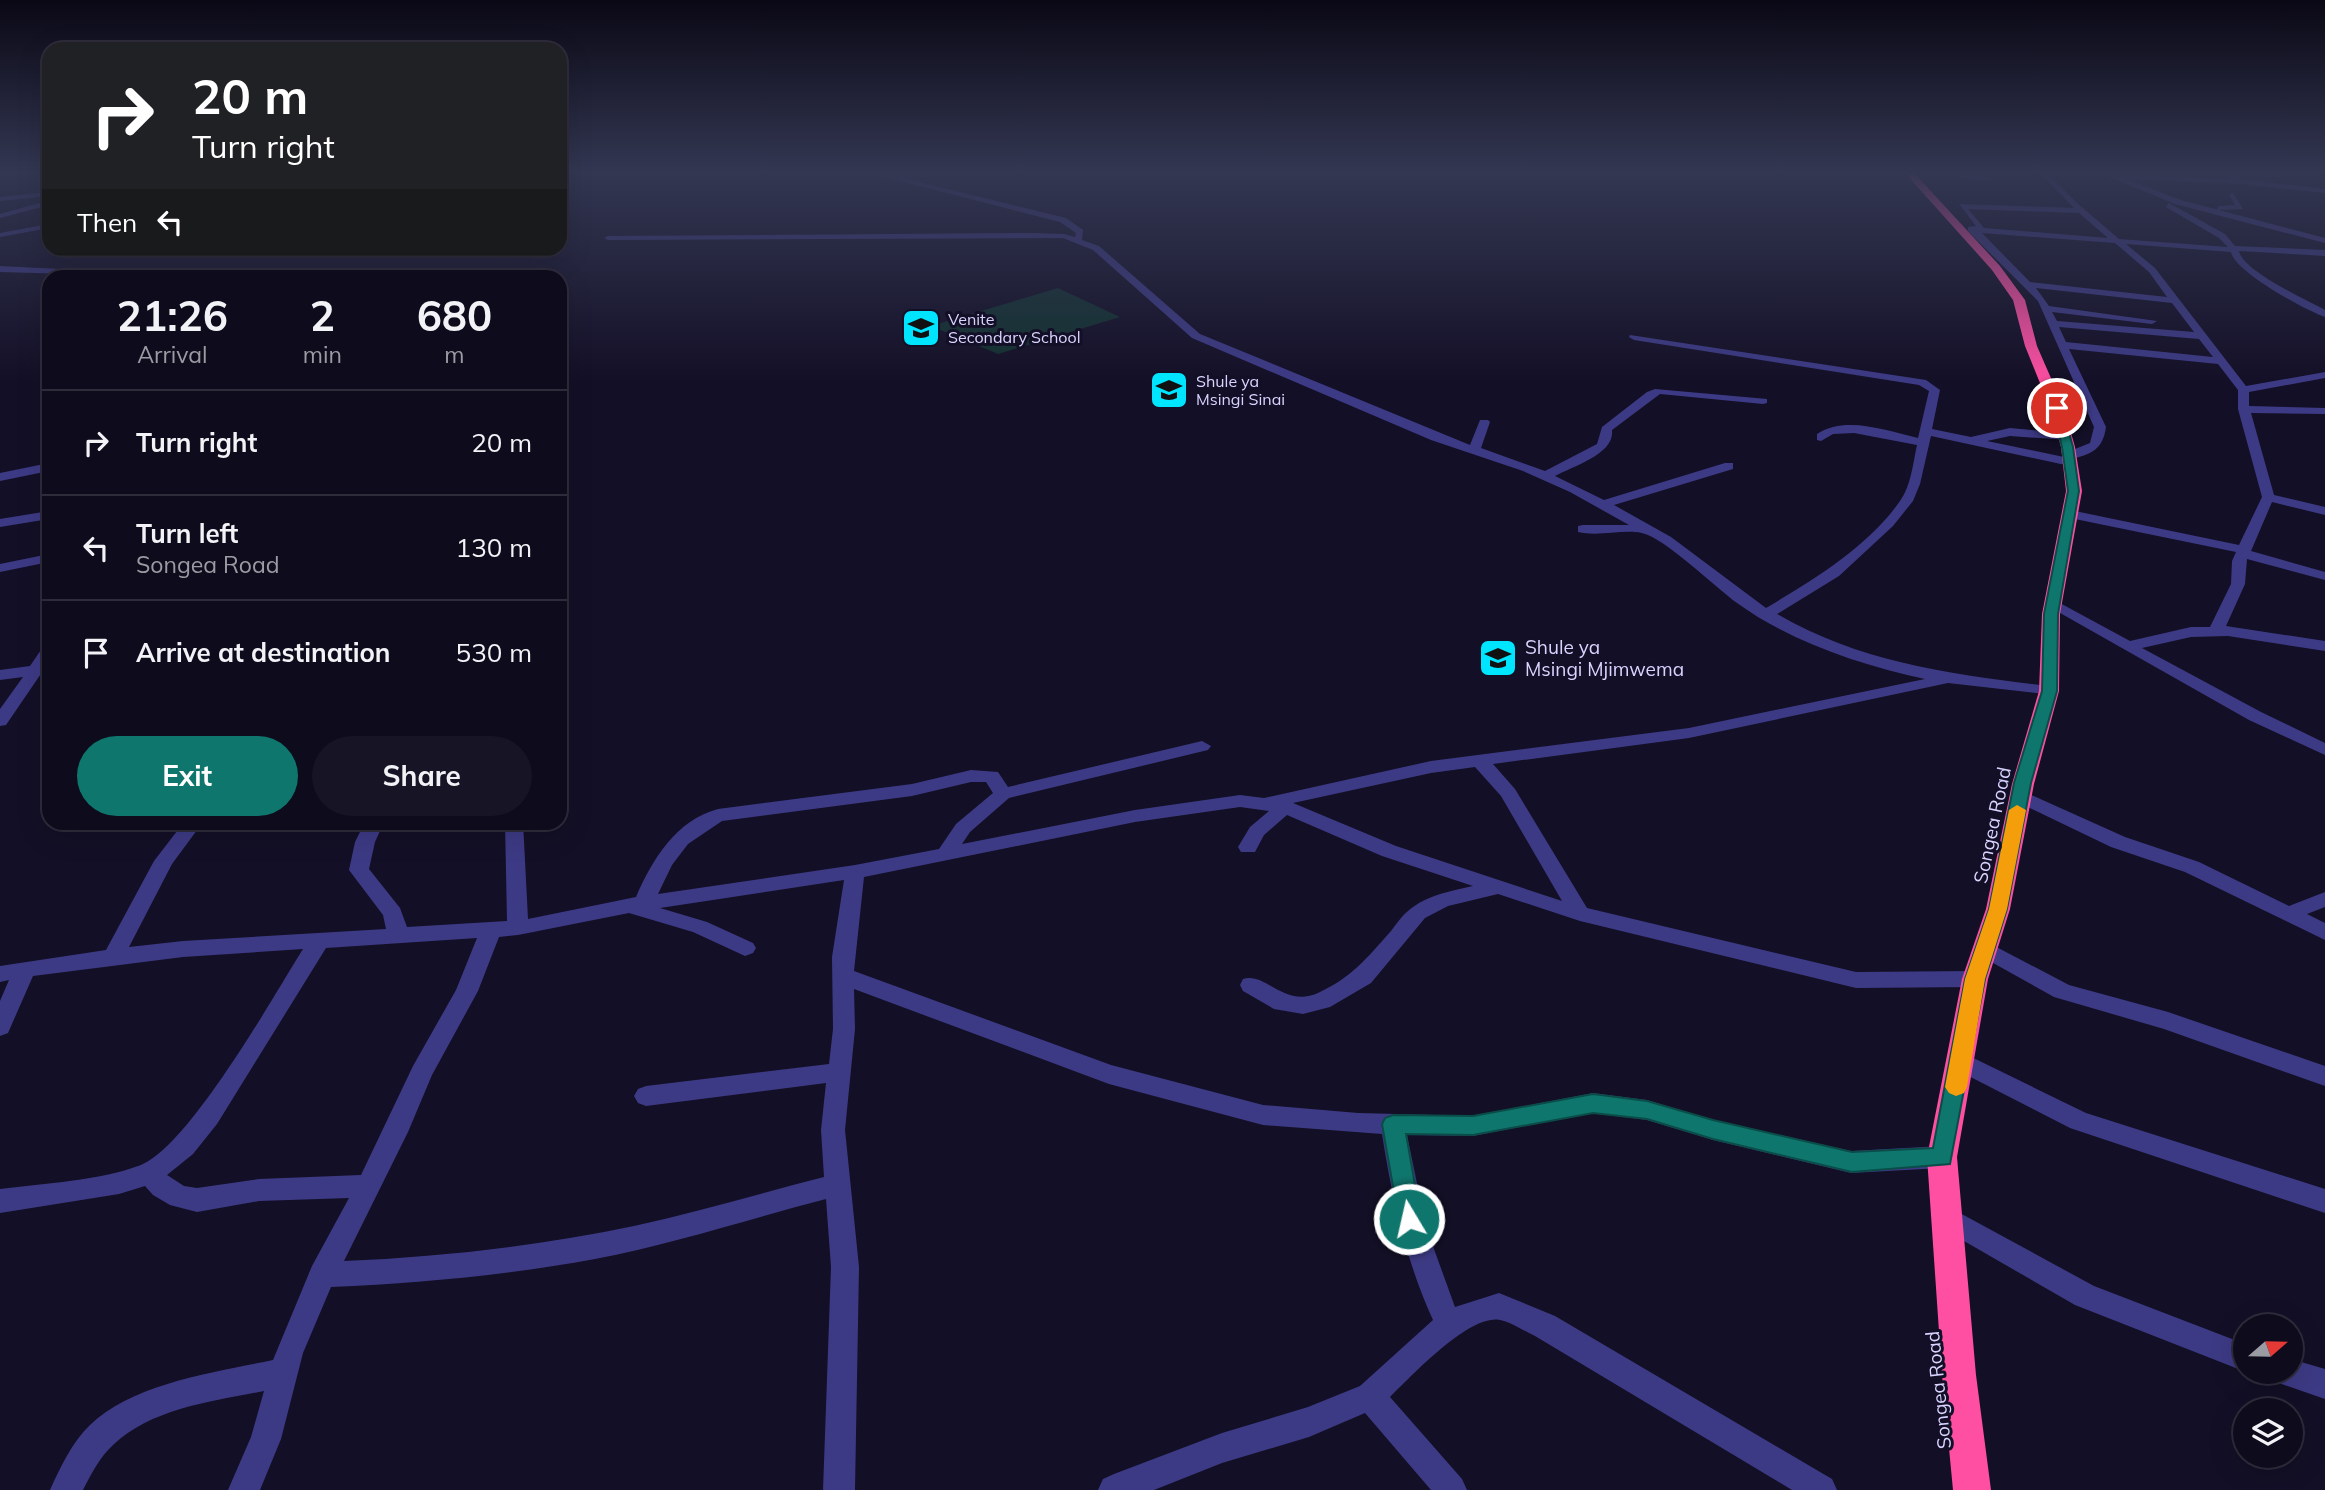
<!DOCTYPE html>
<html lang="en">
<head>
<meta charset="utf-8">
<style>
	:root { --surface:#0e0b1c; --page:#171425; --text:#f1f3f6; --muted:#9b9ba3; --line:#2e2b3b; --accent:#0f766e }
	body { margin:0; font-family:Mulish,sans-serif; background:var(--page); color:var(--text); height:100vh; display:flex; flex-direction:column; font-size:26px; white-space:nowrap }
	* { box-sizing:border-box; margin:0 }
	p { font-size:23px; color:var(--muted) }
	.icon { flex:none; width:38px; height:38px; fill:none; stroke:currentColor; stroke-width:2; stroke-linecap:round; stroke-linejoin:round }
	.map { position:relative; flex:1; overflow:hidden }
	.details { position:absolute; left:42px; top:270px; width:525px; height:560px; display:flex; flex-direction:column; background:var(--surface); border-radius:21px; box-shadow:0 7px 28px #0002,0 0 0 2px var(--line) }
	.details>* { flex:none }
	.hud { position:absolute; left:42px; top:42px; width:525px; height:214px; border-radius:21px; box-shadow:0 7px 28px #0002,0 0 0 2px var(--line); background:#202124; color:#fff; overflow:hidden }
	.needle { width:46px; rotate:70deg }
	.controls { position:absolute; left:2233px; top:1314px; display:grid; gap:14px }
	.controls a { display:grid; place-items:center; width:70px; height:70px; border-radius:50%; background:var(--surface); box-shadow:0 7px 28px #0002,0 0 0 2px var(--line); font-size:35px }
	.pin { position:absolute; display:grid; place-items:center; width:60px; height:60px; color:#fff; margin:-30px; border:4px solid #fff; border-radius:50%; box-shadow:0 2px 7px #0007 }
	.me { position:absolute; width:77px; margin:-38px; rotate:351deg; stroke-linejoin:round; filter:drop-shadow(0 0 5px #0008) }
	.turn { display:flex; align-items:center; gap:24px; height:147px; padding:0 35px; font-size:32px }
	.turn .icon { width:91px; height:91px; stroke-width:2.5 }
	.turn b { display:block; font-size:49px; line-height:60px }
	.then { display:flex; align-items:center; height:66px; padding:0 35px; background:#0003; gap:14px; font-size:26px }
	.eta { display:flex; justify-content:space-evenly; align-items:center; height:119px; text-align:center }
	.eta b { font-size:42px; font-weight:700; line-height:49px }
	.button { display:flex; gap:14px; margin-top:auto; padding:14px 35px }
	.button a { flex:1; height:80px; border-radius:42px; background:var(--accent); color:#fff; font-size:28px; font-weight:700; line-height:80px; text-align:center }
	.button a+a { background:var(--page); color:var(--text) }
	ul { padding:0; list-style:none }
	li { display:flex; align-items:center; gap:21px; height:105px; padding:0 35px; border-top:2px solid var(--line) }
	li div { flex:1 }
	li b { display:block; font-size:26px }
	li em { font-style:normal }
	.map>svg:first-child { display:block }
</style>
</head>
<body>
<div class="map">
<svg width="2325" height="1490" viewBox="0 0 2325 1490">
	<rect width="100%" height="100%" fill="#130f26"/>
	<path fill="#12302f" d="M 1058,288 L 1120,317 L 998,354 L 931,326 Z"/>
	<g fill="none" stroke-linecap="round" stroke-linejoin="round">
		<path fill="#3d3a85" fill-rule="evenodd" d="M 642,174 L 625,177 L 622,175 L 622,174 Z
			M 873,174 L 886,174 L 1066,218 L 1083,230 L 1082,240 L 1099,246 L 1200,334 L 1470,445 L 1480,420 L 1488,420 L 1490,422 L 1481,448 L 1545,471 L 1597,444 L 1602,427 L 1647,392 L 1655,389 L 1767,399 L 1767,403 L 1763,404 L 1660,394 L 1612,430 C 1615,454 1573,466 1555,476 L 1604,500 L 1725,463 L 1733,463 L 1733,469 L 1614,505 L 1671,537 L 1766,608 C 1813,580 1868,547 1900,501 C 1911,486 1913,463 1917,445 L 1854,433 L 1833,434 L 1821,441 L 1817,440 L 1817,434 C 1846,415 1887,431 1918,438 L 1929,391 L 1919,385 L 1634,340 L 1629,337 L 1630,335 L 1926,380 L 1940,390 L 1932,429 L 1971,437 L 2010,428 L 2065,433 L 2069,434 L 2069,440 L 2010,436 L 1987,441 L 2064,457 L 2065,453 L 2090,443 L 2094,427 L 2038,301 L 1968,231 L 1968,227 L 1976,226 L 1959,204 L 2074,208 L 2041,174 L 2048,174 L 2077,203 L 2119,239 L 2228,247 L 2219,238 L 2166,207 L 2169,203 L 2225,234 L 2235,246 L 2325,250 L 2325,256 L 2239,251 C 2243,271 2305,299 2325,310 L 2325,317 C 2305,310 2235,272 2231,252 L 2126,244 L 2155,268 L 2246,386 L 2325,372 L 2325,378 L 2249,392 L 2249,406 L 2325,408 L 2325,414 L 2251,413 L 2274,495 L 2325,507 L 2325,515 L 2272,502 L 2251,551 L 2325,572 L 2325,580 L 2247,559 L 2245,584 L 2226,626 L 2325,641 L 2325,651 L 2228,636 L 2191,637 L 2142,648 L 2261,712 L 2325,743 L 2325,755 L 2249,720 L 2046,605 L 2048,602 L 2058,602 L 2130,641 L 2191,627 L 2210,627 L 2231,584 L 2232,561 L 2236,552 L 2070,518 L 2063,514 L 2070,510 L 2239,545 L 2262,497 L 2238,409 L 2238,390 L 2218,364 L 2069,349 L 2106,427 C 2103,449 2092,454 2072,459 L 2076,462 L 2070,466 L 1931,436 L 1920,484 L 1913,501 L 1893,526 L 1839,576 L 1777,614 C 1861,663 1954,675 2049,686 L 2057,691 L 2055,695 L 1948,683 L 1689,738 L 1493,764 L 1515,789 L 1587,908 L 1856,972 L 1975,971 L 1983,973 L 1986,979 L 1983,985 L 1975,987 L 1856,988 L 1580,921 L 1498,894 L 1448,906 L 1425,918 L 1371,983 L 1330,1007 L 1303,1014 L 1274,1009 L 1243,991 L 1240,985 L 1243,979 C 1266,972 1284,1008 1318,993 C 1351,978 1368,957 1391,931 C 1397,923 1404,913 1413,907 C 1431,894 1452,891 1473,886 L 1382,856 L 1287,815 L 1264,835 L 1255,852 L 1241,852 L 1238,847 L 1250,827 L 1269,811 L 1240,807 L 1135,822 L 864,877 L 854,971 L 1111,1065 L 1263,1105 L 1358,1113 L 1473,1116 L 1593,1093 L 1647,1100 L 1713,1120 L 1851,1151 L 1942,1146 L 1951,1149 L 1955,1157 L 1951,1165 L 1942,1168 L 1851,1173 L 1713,1140 L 1647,1120 L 1593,1113 L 1473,1136 L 1407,1135 L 1426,1227 L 1455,1307 L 1499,1293 L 1555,1316 L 1832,1479 L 1837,1490 L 1792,1490 L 1535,1336 C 1524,1331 1511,1322 1500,1320 C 1469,1314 1412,1376 1390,1397 L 1462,1479 L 1467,1490 L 1431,1490 L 1365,1413 L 1309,1437 L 1222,1463 L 1154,1490 L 1098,1490 L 1103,1479 L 1114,1474 L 1222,1433 L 1308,1407 L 1360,1386 L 1433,1320 C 1406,1261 1392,1198 1382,1134 L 1263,1125 L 1109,1084 L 854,989 L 855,1029 L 845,1130 L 859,1267 L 855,1490 L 823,1490 L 831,1267 L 826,1199 C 749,1219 673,1244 595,1259 C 508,1275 420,1283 331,1287 L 303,1353 L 281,1439 L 260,1490 L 228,1490 L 251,1437 L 264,1391 C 214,1401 152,1408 113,1445 C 100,1457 91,1474 83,1490 L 50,1490 C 60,1468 72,1442 90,1425 C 133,1383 216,1372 273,1360 L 312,1266 L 349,1198 L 259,1201 L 197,1212 L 170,1205 L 153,1195 L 145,1186 L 119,1194 L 0,1213 L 0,1189 C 46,1183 98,1181 141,1165 C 189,1146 273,997 303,949 L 183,957 L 33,976 L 8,1033 L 0,1036 L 0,1001 L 9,980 L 0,982 L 0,966 L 106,950 L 154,861 L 184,822 L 203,822 L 172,864 L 129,947 L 183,941 L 386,929 L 383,915 L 349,870 L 355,842 L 365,822 L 384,822 L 375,842 L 369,869 L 400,908 L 407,927 L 507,921 L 505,822 L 523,822 L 528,919 L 636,897 C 652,860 676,820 718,809 L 912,784 L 971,770 L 998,772 L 1008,787 L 1202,741 L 1211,746 L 1208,750 L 1009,798 L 970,832 L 962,844 L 1135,810 L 1240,795 L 1264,798 L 1431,761 L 1689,728 L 1925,679 C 1860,665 1791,642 1737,603 C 1715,587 1665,538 1642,533 C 1622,529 1599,537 1578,532 L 1578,526 L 1583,525 L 1629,525 L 1570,492 L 1523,471 L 1431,440 L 1192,338 L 1093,250 L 1063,238 L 608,240 L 604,238 L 608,236 L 1032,233 L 1064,234 L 1075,237 L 1076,233 L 1060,222 ZM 1968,209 L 2079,213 L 2108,238 L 1984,228 ZM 1982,233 L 2115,243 L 2149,272 L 2167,297 L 2030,282 ZM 2036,288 L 2172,303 L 2194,332 L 2057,321 L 2052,312 L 2152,324 L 2157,321 L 2049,306 ZM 2059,327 L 2199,339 L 2213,357 L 2066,342 ZM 1475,767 L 1501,796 L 1562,901 L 1396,846 L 1293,803 L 1431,773 ZM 971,782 L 986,782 L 993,793 L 956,824 L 939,849 L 855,865 L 658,894 L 672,865 L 688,844 L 722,821 L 912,796 ZM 844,880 L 832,957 L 833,1029 L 829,1064 L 646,1086 L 638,1089 L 634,1096 L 638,1103 L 646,1106 L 826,1083 L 821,1130 L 824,1177 C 761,1193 698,1212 634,1226 C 539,1246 441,1257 344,1261 L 408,1132 L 432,1075 L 478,991 L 499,937 L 518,935 L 629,913 L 693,932 L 745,956 L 753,953 L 756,948 L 753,943 L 707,922 L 660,908 ZM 477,938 L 456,990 L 413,1066 L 361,1175 L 259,1179 L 197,1188 L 184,1186 L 167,1175 L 193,1154 L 217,1124 L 326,948 Z
			M 1960,174 L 1988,177 L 1992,179 L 1988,181 L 1942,175 Z
			M 2103,174 L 2121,177 L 2124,175 L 2232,179 L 2224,174 L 2233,174 L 2245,180 L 2325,189 L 2325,193 L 2243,184 L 2126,179 L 2181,200 L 2325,238 L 2325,243 L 2175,204 Z
			M 49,192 L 49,196 L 0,201 L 0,197 Z
			M 2233,193 L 2243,209 L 2216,210 L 2219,206 L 2235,205 L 2229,195 Z
			M 47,201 L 49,205 L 0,218 L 0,214 Z
			M 49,224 L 49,228 L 0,237 L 0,233 Z
			M 0,266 L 140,273 L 144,276 L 0,272 Z
			M 49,463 L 49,471 L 0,481 L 0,473 Z
			M 49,511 L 49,519 L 0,527 L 0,519 Z
			M 49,554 L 49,562 L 0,572 L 0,564 Z
			M 49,645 L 49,662 L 6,725 L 0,726 L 0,709 L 23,677 L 0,680 L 0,670 L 30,666 L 43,647 Z
			M 2020,790 L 2125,837 L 2199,862 L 2289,906 L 2325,892 L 2325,907 L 2307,914 L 2325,923 L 2325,940 L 2185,872 L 2111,847 L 2013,800 L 2011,796 Z
			M 1985,941 L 2069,985 L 2168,1012 L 2325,1066 L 2325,1086 L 2164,1029 L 2054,997 L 1977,954 L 1974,949 L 1977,944 Z
			M 1961,1052 L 2086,1113 L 2325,1189 L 2325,1213 L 2070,1128 L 1953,1068 L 1949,1061 L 1953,1054 Z
			M 1947,1206 L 2094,1286 L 2245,1344 L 2246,1372 L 2075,1305 L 1938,1226 L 1934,1218 L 1938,1210 Z
			M 2291,1359 L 2325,1369 L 2325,1399 L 2276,1382 L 2271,1372 L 2291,1372 Z"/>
		<path fill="#ff4fa3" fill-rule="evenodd" d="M 1906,174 L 1915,174 L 2000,266 L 2025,300 L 2037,346 L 2064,408 L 2075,447 L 2082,491 L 2060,614 L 2059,691 L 2034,784 L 2010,909 L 1988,979 L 1957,1157 L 1976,1375 L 1991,1490 L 1953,1490 L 1942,1375 L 1927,1157 L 1962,979 L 1986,909 L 2012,784 L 2039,691 L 2042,614 L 2066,491 L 2061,447 L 2050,408 L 2025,346 L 2013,300 L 1992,270 Z"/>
	</g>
	<linearGradient id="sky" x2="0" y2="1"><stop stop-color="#0a0815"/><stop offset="0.45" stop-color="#333752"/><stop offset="1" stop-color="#333752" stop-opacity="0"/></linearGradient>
	<rect width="2325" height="383" fill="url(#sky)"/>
	<path fill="#0f766e" stroke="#0a4d48" stroke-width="2" d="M 2057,404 L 2062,408 L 2073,447 L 2079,491 L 2058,614 L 2057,691 L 2031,783 L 2007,909 L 1985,979 L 1950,1164 L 1852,1172 L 1713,1139 L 1647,1119 L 1593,1113 L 1473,1135 L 1406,1134 L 1421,1219 L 1417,1226 L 1409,1229 L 1400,1226 L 1382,1124 L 1385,1118 L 1393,1115 L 1473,1116 L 1593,1094 L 1647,1101 L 1713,1120 L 1852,1152 L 1933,1148 L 1965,979 L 1989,909 L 2014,783 L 2042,691 L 2044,614 L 2068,491 L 2062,447 L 2052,408 Z"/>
	<path fill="#f59e0b" d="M 2017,805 L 2026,810 L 2007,909 L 1985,979 L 1967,1087 L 1964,1093 L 1956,1096 L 1949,1093 L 1945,1087 L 1965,979 L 1989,909 L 2009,810 Z"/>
	<defs>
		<symbol id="school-square" viewBox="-11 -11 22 22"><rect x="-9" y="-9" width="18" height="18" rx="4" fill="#00e5ff" stroke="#130f26"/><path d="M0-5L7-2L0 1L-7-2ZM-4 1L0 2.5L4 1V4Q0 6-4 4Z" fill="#111"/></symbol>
	</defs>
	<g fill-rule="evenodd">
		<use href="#school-square" x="899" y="306" width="44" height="44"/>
		<use href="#school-square" x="1147" y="368" width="44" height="44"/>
		<use href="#school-square" x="1476" y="636" width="44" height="44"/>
	</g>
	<g text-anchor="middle" stroke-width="6" stroke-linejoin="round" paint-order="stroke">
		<g font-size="16" fill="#d9d4ff" stroke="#130f26" text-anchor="start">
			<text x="948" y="325">Venite<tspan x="948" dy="18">Secondary School</tspan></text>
			<text x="1196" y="387">Shule ya<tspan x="1196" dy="18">Msingi Sinai</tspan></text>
		</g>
		<g font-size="19" fill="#d9d4ff" stroke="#130f26" text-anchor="start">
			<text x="1525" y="654">Shule ya<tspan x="1525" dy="22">Msingi Mjimwema</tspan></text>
		</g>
		<g font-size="19" fill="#d9d4ff" stroke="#130f26">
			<text transform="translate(1992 825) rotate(-78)" y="7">Songea Road</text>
			<text transform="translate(1938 1390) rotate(-96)" y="7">Songea Road</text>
		</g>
	</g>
</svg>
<div class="controls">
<a><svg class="needle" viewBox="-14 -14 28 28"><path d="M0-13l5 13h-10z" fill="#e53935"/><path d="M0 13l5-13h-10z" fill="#9b9ba3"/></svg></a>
<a><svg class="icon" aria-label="layers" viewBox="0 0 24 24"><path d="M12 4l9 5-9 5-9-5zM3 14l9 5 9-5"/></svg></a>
</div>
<div class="pin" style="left:2057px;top:408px;background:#d93025"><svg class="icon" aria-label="arrive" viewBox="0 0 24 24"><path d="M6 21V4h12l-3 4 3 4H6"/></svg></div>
<svg class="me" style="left:1409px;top:1219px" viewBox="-20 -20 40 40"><circle r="17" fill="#0f766e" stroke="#fff" stroke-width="3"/><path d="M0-11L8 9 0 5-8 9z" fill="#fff"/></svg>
<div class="hud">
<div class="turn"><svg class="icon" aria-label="right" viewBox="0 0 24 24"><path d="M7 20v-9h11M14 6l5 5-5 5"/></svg><div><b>20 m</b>Turn right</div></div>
<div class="then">Then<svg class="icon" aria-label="left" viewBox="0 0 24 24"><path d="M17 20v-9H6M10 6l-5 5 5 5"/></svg></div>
</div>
<section class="details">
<div class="eta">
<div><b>21:26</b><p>Arrival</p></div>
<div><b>2</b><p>min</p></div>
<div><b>680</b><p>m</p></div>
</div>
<ul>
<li><svg class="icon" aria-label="right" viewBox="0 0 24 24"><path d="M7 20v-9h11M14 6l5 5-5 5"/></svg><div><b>Turn right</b></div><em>20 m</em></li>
<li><svg class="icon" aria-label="left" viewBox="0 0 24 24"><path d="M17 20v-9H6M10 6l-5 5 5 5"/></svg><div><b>Turn left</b><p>Songea Road</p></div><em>130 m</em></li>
<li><svg class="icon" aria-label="arrive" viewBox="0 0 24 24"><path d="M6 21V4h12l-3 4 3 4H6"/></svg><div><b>Arrive at destination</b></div><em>530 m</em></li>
</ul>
<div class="button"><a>Exit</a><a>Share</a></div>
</section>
</div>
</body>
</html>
